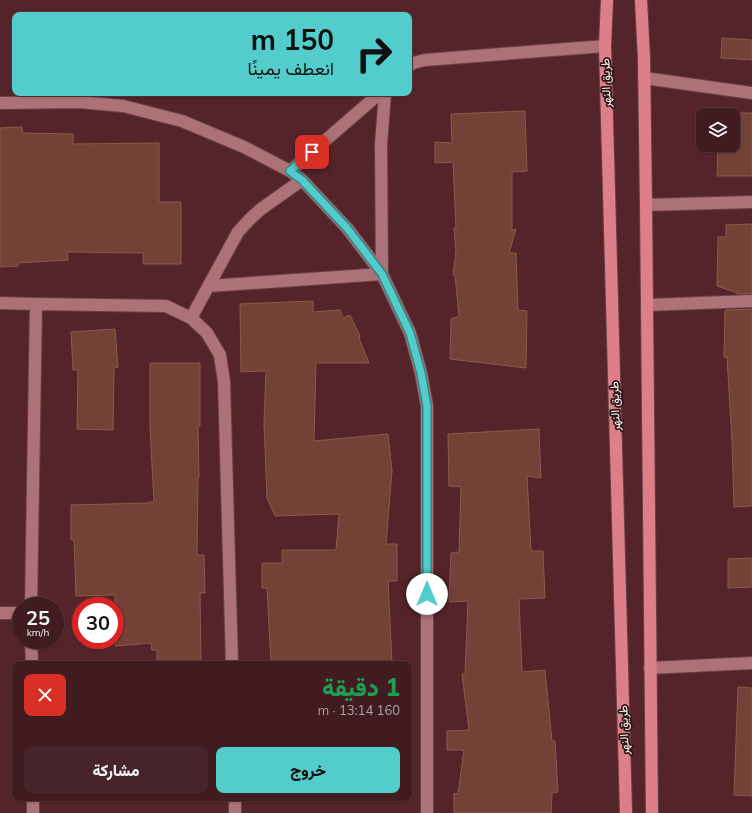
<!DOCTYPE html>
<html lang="ar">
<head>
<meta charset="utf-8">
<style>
	:root { --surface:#401b20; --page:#472429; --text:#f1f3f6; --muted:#aea1a5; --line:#59393e; --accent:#53cdcb }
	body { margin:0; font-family:Mulish,Vazirmatn,sans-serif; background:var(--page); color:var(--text); direction:rtl; height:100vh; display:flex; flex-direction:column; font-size:15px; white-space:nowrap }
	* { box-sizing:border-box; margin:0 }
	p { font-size:13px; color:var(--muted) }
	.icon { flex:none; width:22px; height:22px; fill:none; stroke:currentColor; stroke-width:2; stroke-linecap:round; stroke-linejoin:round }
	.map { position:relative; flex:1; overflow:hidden; direction:ltr }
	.panel { position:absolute; left:12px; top:661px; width:400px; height:140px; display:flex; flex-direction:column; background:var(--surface); border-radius:8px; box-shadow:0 1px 3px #0004,0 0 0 1px var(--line); direction:rtl }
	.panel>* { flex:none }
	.banner { position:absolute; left:12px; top:12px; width:400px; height:84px; border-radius:8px; box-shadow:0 1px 3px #0004,0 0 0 1px var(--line); direction:rtl; background:#53cdcb; color:#111; overflow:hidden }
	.buttons { position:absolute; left:696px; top:108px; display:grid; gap:8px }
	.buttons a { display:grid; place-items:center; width:44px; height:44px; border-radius:8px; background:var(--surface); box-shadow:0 1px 3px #0004,0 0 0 1px var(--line); font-size:20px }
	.speed { position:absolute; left:12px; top:597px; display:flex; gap:8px; font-size:20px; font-weight:700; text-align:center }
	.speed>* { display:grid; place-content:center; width:52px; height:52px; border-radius:50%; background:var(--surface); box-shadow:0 1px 3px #0004,0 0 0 1px var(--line); line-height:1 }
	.speed small { font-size:10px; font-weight:400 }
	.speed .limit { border:6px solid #d22; background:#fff; color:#111 }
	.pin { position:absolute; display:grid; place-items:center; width:34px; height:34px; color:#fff; margin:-17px; border-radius:8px; box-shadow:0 2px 6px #0006 }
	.me { position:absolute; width:44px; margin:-22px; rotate:0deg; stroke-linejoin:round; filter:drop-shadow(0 0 3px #0008) }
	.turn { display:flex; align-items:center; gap:14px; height:84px; padding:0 12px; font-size:18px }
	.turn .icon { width:52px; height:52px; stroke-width:2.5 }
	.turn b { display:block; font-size:28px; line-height:34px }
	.round { display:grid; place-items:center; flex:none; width:42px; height:42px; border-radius:8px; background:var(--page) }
	.summary { display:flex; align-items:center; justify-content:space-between; height:68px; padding:0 12px }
	h1 { font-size:24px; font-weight:800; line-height:30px; color:#1e9e55 }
	.cta { display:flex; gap:8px; margin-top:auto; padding:8px 12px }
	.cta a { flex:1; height:46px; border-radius:8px; background:var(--accent); color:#111; font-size:16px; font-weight:800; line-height:46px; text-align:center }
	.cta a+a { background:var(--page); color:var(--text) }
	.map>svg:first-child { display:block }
</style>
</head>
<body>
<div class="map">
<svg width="752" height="813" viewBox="0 0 752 813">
	<rect width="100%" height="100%" fill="#55242a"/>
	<path fill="#734135" stroke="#8e594c" d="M 722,38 L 752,40 L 752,60 L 721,58 Z
		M 525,111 L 527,171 L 512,172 L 512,230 L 516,229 L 509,253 L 516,253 L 518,310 L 527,311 L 526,368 L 450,359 L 451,319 L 459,316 L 455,275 L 453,275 L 456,251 L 454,228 L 456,228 L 453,162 L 435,163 L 435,142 L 452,143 L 451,114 Z
		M 718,113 L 752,113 L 752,176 L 717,176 L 718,145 L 733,145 L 733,115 L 718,115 Z
		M 22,127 L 23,133 L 73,134 L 73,144 L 159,143 L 159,202 L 181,202 L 181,264 L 143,264 L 143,253 L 67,252 L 68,260 L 18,263 L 18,266 L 0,267 L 0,128 Z
		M 752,224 L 752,294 L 737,294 L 738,293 L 717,286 L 718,237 L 726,237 L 726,225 Z
		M 313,301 L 313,312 L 340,310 L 343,318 L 350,315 L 360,336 L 359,338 L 369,363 L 316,363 L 314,441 L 388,434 L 392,471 L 386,544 L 397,544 L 397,581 L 388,581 L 392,664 L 271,664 L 267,588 L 262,588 L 262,563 L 282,563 L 282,550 L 336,550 L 339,514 L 275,516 L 267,498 L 264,423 L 266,371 L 241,372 L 240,304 Z
		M 752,309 L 752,506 L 734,507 L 732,441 L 727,357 L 724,357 L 725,311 L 726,310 Z
		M 115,329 L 118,367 L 114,368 L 113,430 L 77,429 L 78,370 L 73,370 L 71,332 Z
		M 150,363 L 200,363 L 200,426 L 198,426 L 199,478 L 198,478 L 197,555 L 204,555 L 205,593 L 200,593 L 201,664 L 157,664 L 157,650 L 152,650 L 151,643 L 115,646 L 115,595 L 76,596 L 74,540 L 71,540 L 71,505 L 149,503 L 149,502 L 154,502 L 150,427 Z
		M 539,429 L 541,478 L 527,476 L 531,551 L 543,551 L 545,598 L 519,599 L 522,672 L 545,670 L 552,741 L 555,741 L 558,792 L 552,793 L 551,813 L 454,813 L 454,793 L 458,794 L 464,750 L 447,750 L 447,731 L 469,730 L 462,674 L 465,674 L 468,601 L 449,602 L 451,553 L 459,552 L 461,487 L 449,486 L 448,434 Z
		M 752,558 L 752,587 L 728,588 L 728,559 Z
		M 738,687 L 752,688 L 752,796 L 734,795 Z"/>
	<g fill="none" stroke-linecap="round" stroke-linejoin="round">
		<defs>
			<path id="minor" d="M 409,66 L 413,63 L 425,60 L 605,46
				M 644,78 L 752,93
				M 0,103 L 79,102 L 123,106 L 182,121 L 244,147 L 290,171 L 302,180 L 347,228 L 382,274 L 410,333 L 421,373 L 427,406 L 427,813
				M 290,171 L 380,93
				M 646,205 L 752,202
				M 209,286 L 382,274 L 381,145 L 385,93
				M 0,303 L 36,304 L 166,306 L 191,318 L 207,333 L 220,355 L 224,382 L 232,664
				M 647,305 L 752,301
				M 191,318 L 238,232 L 250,219 L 261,209 L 302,180
				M 31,606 L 36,304
				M 0,613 L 21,613
				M 31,640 L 32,664
				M 650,668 L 752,663
				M 33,798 L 33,813
				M 235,798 L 235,813"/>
			<path id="major" d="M 607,0 L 605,46 L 626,813
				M 641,0 L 644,59 L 646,205 L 652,813"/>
		</defs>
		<use href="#minor" stroke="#684148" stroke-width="14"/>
		<use href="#major" stroke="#684148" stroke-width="14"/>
		<use href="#minor" stroke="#ac7277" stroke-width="12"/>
		<use href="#major" stroke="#dd7f89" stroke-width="12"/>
	</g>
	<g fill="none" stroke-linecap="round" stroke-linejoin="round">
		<defs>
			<path id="route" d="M 312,152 L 290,171 L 302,180 L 347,228 L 382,274 L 410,333 L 421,373 L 427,406 L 427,594"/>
		</defs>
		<use href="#route" stroke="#368584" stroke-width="10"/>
		<use href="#route" stroke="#53cdcb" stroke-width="7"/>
	</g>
	<g text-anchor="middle" stroke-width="3.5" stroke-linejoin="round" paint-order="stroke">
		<g font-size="12" fill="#fef1f1" stroke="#2c1618">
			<text transform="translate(606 83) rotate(-92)" y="4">طريق النهر</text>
			<text transform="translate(615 406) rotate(-92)" y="4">طريق النهر</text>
			<text transform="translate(624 730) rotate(-92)" y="4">طريق النهر</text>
		</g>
	</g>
</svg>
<div class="buttons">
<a><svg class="icon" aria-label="layers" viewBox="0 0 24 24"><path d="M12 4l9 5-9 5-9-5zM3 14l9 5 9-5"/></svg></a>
</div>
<div class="speed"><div>25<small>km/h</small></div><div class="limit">30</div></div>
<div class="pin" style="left:312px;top:152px;background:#d93025"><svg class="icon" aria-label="arrive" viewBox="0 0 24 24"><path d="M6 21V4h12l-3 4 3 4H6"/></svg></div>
<svg class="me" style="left:427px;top:594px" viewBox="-20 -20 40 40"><circle r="19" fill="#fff"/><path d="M0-13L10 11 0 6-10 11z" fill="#53cdcb"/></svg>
<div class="banner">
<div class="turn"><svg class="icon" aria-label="right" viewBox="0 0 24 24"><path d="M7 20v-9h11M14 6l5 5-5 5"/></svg><div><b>150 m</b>انعطف يمينًا</div></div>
</div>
<section class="panel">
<div class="summary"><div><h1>1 دقيقة</h1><p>160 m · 13:14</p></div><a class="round" style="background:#d93025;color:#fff"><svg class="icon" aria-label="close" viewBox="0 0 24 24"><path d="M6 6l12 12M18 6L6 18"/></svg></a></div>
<div class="cta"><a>خروج</a><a>مشاركة</a></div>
</section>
</div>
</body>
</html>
